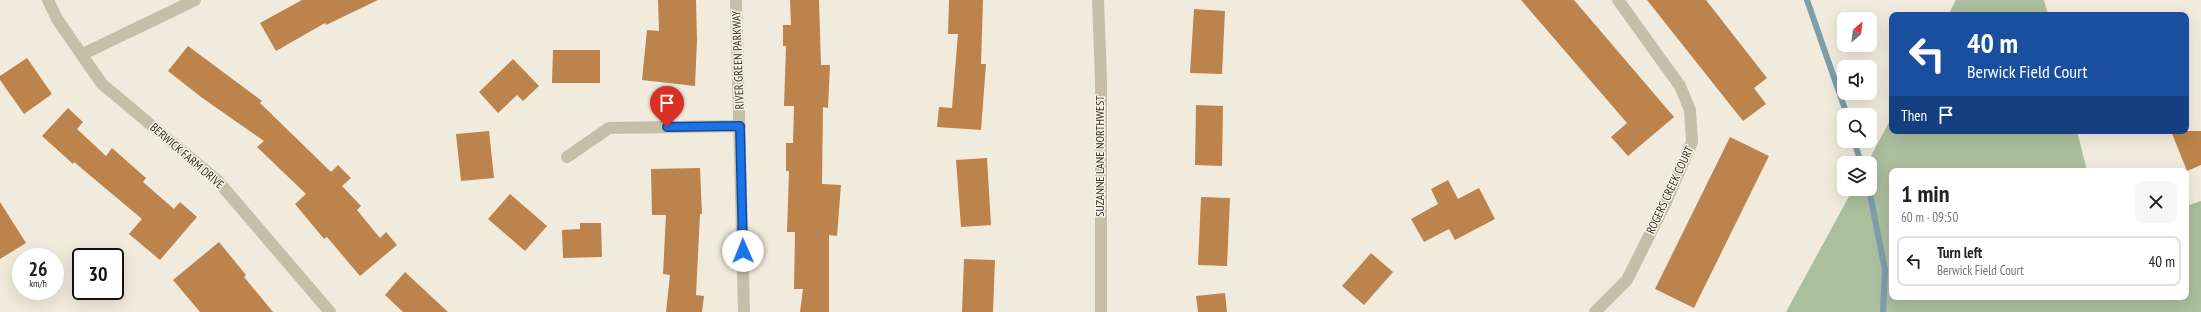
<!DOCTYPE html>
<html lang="en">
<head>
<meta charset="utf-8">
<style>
	:root { --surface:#fff; --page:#f6f6f6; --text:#222; --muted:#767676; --line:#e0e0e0 }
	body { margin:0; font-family:"PT Sans Narrow",sans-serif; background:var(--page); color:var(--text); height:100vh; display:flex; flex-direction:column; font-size:15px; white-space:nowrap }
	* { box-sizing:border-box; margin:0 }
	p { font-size:13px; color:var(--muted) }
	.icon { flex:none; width:22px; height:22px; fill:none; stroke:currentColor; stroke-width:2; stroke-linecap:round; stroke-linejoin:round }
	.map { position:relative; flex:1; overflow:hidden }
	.side { position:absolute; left:1889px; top:168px; width:300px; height:132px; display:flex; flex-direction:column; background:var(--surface); border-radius:8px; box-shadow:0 4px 16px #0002 }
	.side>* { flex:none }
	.top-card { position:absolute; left:1889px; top:12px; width:300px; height:122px; border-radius:8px; box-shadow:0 4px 16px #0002; background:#1a4fa0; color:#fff; overflow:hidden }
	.needle { width:26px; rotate:28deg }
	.tools { position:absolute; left:1837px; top:12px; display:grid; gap:8px }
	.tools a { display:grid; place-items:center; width:40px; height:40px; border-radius:8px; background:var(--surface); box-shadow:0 4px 16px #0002; font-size:20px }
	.speed { position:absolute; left:12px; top:248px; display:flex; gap:8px; font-size:20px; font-weight:700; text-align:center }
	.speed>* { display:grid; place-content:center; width:52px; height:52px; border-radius:50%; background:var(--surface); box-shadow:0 4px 16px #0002; line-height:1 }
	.speed small { font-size:10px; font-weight:400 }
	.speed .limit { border:2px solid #111; border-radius:6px; background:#fff; color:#111 }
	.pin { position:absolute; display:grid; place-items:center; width:34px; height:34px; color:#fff; margin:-41px -17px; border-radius:50% 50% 50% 0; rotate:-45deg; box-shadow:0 0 4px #0007 }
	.pin .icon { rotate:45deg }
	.me { position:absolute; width:44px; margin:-22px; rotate:359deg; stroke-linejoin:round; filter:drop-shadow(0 0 3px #0008) }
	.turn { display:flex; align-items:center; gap:14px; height:84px; padding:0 12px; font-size:18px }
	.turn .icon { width:52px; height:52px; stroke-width:2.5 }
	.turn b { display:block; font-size:28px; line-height:34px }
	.then { display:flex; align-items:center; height:38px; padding:0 12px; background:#0003; gap:8px; font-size:15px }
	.round { display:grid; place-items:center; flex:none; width:42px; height:42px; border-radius:8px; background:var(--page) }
	.head { display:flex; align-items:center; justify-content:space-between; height:68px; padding:0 12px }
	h1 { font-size:24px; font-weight:800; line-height:30px }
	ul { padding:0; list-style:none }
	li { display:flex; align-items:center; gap:12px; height:50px; margin:0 8px 6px; padding:0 4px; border:2px solid var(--line); border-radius:8px }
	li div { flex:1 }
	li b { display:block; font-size:15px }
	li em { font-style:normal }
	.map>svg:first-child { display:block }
</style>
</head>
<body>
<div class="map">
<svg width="2201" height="312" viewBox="0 0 2201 312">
	<rect width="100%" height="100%" fill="#f0ebdc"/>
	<path fill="#abbe9d" d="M 1956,0 L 2044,0 L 2048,15 L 1948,15 Z
		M 1892,117 L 1892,131 L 2077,131 L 2087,171 L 1892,171 L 1892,297 L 2186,297 L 2186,206 L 2201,201 L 2201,312 L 1786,312 L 1853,189 L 1870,189 L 1870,163 L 1867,163 Z"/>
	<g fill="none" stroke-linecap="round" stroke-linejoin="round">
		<path stroke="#7d9eab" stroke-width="6" d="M 1807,0 L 1847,115
			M 1854,141 L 1861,163
			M 1869,189 L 1885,270 L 1883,312"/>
	</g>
	<path fill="#bd834d" d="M 302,0 L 378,0 L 326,25 L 325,23 L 276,51 L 260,23 Z
		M 658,0 L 696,0 L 697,40 L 695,86 L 642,80 L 647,30 L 659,31 Z
		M 790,0 L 819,0 L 821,65 L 830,65 L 828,108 L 823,107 L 822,184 L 841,185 L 837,236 L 829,235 L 829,312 L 800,312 L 803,289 L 794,289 L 795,232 L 787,232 L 789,171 L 786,171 L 786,143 L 793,143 L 794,106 L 784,106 L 786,46 L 783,46 L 783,25 L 791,25 Z
		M 949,0 L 983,0 L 981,64 L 986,64 L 981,130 L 937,127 L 939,107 L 952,108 L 958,34 L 948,34 Z
		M 1521,0 L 1574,0 L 1674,117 L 1628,156 L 1611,137 L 1627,123 Z
		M 1647,0 L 1706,0 L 1767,78 L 1754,88 L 1766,104 L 1743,121 Z
		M 1194,9 L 1225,11 L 1222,74 L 1190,73 Z
		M 188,46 L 262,101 L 260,103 L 331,172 L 338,165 L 351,178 L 342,186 L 361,206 L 357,210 L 380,238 L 386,232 L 397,245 L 360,276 L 327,237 L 324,239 L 295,204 L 306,194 L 257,147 L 264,141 L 201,97 L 168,71 Z
		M 553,50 L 600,50 L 600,83 L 552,83 Z
		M 27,58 L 52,94 L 24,114 L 0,80 L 0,76 Z
		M 513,59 L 539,86 L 523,101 L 517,95 L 498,113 L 479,92 Z
		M 1196,105 L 1223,106 L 1222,166 L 1195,165 Z
		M 68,108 L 83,122 L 77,129 L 106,156 L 112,148 L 146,178 L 143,182 L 174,209 L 180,202 L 197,217 L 160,260 L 129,234 L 142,219 L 74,162 L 73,164 L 42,136 Z
		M 489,131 L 494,178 L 461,181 L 456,134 Z
		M 2171,131 L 2201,131 L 2201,165 L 2187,171 Z
		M 1730,137 L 1769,156 L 1694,308 L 1655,289 Z
		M 987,158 L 991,225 L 961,227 L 956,160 Z
		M 700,168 L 702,214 L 700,214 L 696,295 L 704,296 L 702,312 L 666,312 L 670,275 L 663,274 L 666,215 L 652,215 L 651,169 Z
		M 1448,180 L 1458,199 L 1479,188 L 1495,219 L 1455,240 L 1449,229 L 1424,242 L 1411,219 L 1438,204 L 1431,189 Z
		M 510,194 L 547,226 L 525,251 L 488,219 Z
		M 1201,197 L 1230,198 L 1227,266 L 1198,265 Z
		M 0,202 L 26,243 L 0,259 Z
		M 580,223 L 601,223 L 602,257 L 563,258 L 562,230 L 580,229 Z
		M 219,242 L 246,275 L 244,277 L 273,312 L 200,312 L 173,280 Z
		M 1371,253 L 1393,272 L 1364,305 L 1342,286 Z
		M 964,259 L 995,260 L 993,312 L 962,312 Z
		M 405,272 L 448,312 L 403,312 L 385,295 Z
		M 1225,293 L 1227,312 L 1198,312 L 1196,296 Z"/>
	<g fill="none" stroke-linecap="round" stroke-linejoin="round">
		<path stroke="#c7bea9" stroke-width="12" d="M 48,0 L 57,19 L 102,84 L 217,180 L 330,312
			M 736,0 L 744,312
			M 1098,0 L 1101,80 L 1101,312
			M 83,54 L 195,0
			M 567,157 L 609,128 L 740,126
			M 1595,312 L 1627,280 L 1665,204 L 1692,142 L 1690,110 L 1680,86 L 1618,0"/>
	</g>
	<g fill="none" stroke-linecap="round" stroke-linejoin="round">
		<defs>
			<path id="route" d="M 667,127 L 740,126 L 743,251"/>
		</defs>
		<use href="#route" stroke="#114b97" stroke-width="10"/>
		<use href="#route" stroke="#1a73e8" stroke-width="7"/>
	</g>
	<g text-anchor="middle" stroke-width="3" stroke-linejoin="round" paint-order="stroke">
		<g font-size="12" fill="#352f28" stroke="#f8f5e8">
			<text transform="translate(738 60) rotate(-92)" y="4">RIVER GREEN PARKWAY</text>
			<text transform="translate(187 156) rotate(41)" y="4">BERWICK FARM DRIVE</text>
			<text transform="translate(1100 156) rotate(-90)" y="4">SUZANNE LANE NORTHWEST</text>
			<text transform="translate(1670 190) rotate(-65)" y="4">ROGERS CREEK COURT</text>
		</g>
	</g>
</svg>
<div class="tools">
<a><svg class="needle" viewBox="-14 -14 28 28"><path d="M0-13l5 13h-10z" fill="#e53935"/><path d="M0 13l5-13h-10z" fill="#767676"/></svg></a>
<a><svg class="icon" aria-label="sound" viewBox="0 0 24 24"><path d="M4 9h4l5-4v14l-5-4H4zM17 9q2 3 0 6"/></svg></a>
<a><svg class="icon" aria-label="search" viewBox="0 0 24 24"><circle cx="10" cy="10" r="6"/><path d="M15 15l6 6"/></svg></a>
<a><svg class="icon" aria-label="layers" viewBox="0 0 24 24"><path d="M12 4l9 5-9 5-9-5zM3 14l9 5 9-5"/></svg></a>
</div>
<div class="speed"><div>26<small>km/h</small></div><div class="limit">30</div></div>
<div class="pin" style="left:667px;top:127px;background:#d93025"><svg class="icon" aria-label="arrive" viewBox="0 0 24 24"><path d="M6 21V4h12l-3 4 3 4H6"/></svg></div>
<svg class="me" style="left:743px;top:251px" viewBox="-20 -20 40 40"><circle r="19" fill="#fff"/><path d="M0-13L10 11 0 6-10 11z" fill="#1a73e8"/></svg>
<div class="top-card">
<div class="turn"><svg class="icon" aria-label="left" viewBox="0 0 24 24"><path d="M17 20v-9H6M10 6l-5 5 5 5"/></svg><div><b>40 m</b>Berwick Field Court</div></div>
<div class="then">Then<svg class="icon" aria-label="arrive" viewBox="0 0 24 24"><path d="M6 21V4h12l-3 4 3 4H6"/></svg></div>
</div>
<section class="side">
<div class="head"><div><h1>1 min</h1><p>60 m · 09:50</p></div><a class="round"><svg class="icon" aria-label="close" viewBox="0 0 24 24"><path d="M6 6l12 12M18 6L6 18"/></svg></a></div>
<ul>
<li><svg class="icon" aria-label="left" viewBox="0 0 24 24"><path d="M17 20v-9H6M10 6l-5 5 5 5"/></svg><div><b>Turn left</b><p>Berwick Field Court</p></div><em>40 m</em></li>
</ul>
</section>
</div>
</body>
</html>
